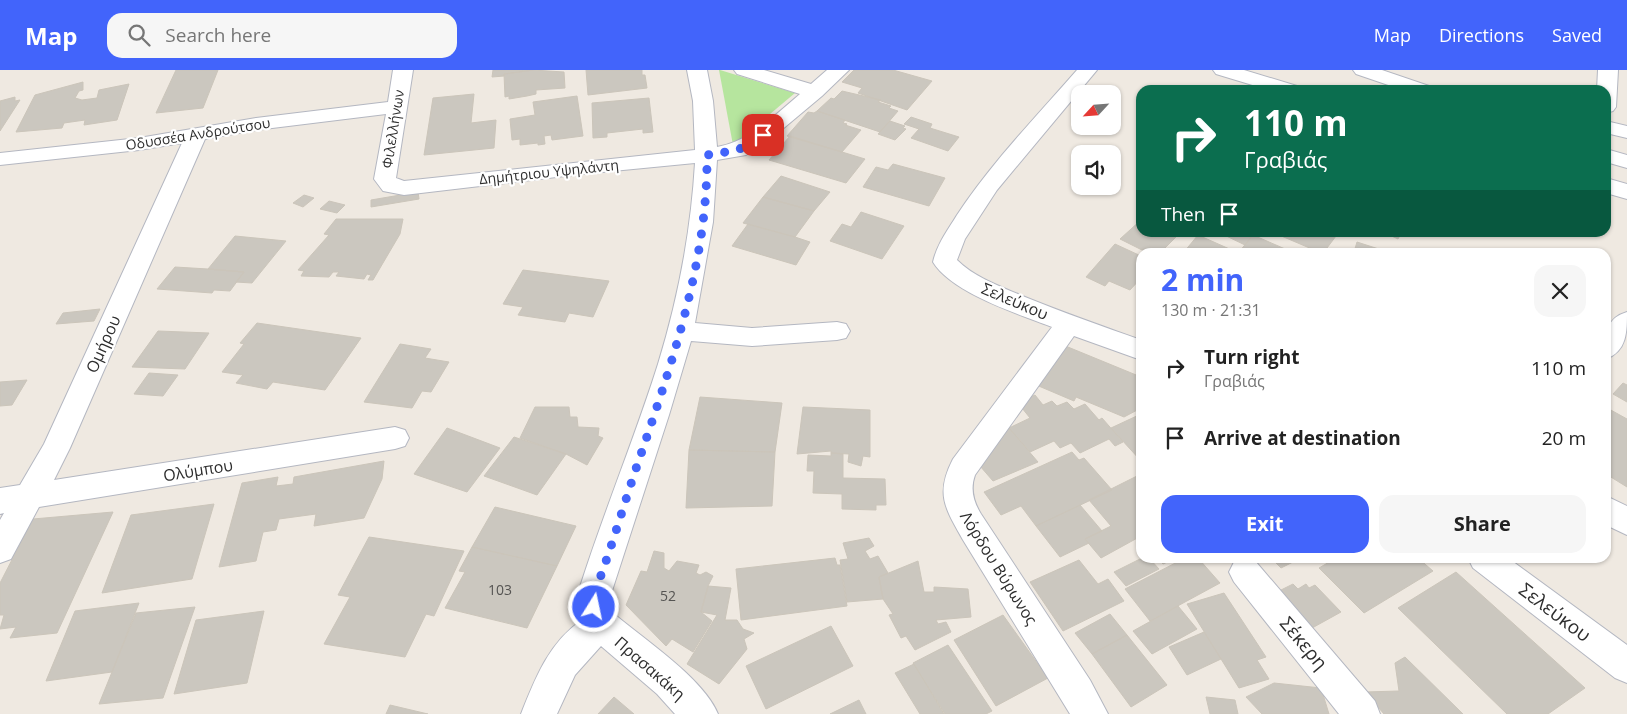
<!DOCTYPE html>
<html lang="en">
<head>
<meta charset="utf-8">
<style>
	:root { --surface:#fff; --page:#f6f6f6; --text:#222; --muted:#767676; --accent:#4264fb }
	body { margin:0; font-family:"Open Sans",sans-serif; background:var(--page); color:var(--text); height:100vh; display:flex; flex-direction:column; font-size:19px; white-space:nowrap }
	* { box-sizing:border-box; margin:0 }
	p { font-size:16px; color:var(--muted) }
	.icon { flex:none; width:28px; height:28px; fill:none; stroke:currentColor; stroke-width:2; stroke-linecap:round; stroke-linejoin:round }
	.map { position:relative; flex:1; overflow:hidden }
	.side { position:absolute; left:1136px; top:178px; width:475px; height:315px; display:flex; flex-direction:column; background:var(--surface); border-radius:15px; box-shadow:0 1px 4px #0004 }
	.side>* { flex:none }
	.banner { position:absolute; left:1136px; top:15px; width:475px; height:152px; border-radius:15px; box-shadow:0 1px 4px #0004; background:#0b6e4f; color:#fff; overflow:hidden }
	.needle { width:32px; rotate:244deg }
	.controls { position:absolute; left:1071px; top:15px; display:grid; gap:10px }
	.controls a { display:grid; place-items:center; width:50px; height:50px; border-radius:10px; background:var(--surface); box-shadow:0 1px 4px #0004; font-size:25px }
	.pin { position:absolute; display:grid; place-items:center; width:42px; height:42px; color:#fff; margin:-21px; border-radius:10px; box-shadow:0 2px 8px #0006 }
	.me { position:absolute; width:55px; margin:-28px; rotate:10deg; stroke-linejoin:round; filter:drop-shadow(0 0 4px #0008) }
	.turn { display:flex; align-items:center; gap:18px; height:105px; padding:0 25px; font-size:22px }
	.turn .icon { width:65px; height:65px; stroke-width:2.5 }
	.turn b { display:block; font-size:35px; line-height:42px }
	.then { display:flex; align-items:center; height:48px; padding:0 25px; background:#0003; gap:10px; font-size:19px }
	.round { display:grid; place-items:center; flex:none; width:52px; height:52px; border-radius:15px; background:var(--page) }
	.overview { display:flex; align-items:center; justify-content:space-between; height:85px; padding:0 25px }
	h1 { font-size:30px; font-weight:700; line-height:38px; color:var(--accent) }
	.primary-button { display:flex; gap:10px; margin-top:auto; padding:10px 25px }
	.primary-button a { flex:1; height:58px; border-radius:15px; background:var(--accent); color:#fff; font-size:20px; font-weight:700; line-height:58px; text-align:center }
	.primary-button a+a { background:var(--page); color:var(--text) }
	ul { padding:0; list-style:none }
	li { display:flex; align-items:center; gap:15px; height:70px; padding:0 25px }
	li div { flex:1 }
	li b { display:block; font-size:19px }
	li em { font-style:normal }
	header { display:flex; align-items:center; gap:30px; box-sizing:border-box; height:70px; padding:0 25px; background:var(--accent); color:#fff }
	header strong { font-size:24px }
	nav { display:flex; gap:28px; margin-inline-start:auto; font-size:18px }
	.search { width:350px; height:45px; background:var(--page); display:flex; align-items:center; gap:12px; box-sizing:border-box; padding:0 18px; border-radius:15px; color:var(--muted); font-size:19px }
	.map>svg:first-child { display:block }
</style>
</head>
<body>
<header>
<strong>Map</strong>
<div class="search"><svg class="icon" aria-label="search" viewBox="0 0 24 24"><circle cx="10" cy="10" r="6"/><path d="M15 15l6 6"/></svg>Search here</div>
<nav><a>Map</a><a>Directions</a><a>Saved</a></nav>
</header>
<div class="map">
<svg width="1627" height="644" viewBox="0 0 1627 644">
	<rect width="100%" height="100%" fill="#efe9e1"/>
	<path fill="#b6e59e" d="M 719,0 L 720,0 L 795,23 L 733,75 Z"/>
	<path fill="#cbc7bf" stroke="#cbc5ba" d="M 176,0 L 218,0 L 203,38 L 156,43 Z
		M 493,0 L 533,0 L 504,4 L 504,6 L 492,7 Z
		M 533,0 L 564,2 L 565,18 L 536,20 L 536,24 L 527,26 L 509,29 L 509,26 L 505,27 L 504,4 Z
		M 586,0 L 642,0 L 642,5 L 645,5 L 647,18 L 588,25 Z
		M 854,0 L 893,0 L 932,11 L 907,40 L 858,23 L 862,18 L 842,12 Z
		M 83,12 L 83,20 L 79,21 L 75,28 L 82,30 L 97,28 L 99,20 L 129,14 L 117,50 L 84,55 L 85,50 L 64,53 L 62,58 L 16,62 L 35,25 Z
		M 842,21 L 881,30 L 878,32 L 891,36 L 889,38 L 898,41 L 880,62 L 817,41 L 831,28 L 834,29 Z
		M 474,24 L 471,53 L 496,50 L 494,78 L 424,85 L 433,28 Z
		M 577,26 L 583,66 L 552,70 L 551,65 L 544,66 L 545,74 L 538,75 L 538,73 L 520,75 L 520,69 L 512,70 L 510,49 L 535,45 L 533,32 Z
		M 15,27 L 15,31 L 20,30 L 0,61 L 0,31 Z
		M 649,28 L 653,62 L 643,63 L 643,59 L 607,63 L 607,67 L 593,68 L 592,33 Z
		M 817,41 L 845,50 L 843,53 L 847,54 L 845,55 L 861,60 L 842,82 L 787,66 L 808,42 L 814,43 Z
		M 911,47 L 932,54 L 930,58 L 959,67 L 948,81 L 911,68 L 919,59 L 904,54 Z
		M 890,51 L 905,56 L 903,58 L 906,59 L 895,70 L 878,64 Z
		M 790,66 L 842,82 L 865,89 L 846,113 L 769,90 Z
		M 893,94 L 945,108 L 929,136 L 863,117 L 876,97 L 888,100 Z
		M 781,106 L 830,122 L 814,141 L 763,127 Z
		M 418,122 L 419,129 L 371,137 L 371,130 Z
		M 304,125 L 314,128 L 303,137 L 293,133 Z
		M 763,127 L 814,141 L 795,167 L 743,153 Z
		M 329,131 L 345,135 L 337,143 L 320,139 Z
		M 861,142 L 904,156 L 882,189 L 830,171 L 842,154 L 851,157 Z
		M 336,149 L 403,149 L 400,164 L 373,210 L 368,210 L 371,205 L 367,204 L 364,209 L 336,206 L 339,202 L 333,202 L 329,207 L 301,206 L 304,201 L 298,200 L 329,165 L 324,164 Z
		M 1141,150 L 1141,162 L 1181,162 L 1161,182 L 1146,182 L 1120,169 Z
		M 748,154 L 795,167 L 810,172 L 796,195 L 732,176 Z
		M 1218,162 L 1255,162 L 1245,175 Z
		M 1281,162 L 1339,162 L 1324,182 L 1319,182 L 1279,165 Z
		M 1383,162 L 1402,162 L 1398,169 Z
		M 1198,165 L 1234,181 L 1184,182 Z
		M 1253,165 L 1292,182 L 1239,182 Z
		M 235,166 L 286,171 L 252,213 L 236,212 L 244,202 L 208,199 Z
		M 1357,172 L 1388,182 L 1354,182 Z
		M 1115,174 L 1141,186 L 1141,208 L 1130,220 L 1109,211 L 1105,216 L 1086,207 Z
		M 175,197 L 208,199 L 244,202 L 230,221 L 214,220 L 212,223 L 157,219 Z
		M 523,200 L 609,211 L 593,247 L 569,243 L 565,252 L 518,245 L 523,237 L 503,234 Z
		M 100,239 L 94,251 L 56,254 L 63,243 Z
		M 257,253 L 361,268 L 325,320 L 273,312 L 267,319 L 236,313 L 243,305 L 222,302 L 244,274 L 240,273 Z
		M 158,261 L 209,263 L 185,299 L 132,297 Z
		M 400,274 L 431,279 L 425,288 L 449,292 L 431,322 L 422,321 L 412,338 L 364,332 Z
		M 1063,275 L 1141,307 L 1141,338 L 1124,347 L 1076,327 L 1074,331 L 1034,314 Z
		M 149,303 L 178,305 L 163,326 L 134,324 Z
		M 27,310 L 12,335 L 0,336 L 0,312 Z
		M 1623,313 L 1627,315 L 1627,332 L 1613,324 Z
		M 1035,325 L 1043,335 L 1052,331 L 1057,336 L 1067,332 L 1074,339 L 1085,334 L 1099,350 L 1102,348 L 1123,372 L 1115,376 L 1109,369 L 1080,383 L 1071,373 L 1060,378 L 1054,371 L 1030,382 L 1009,358 L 1030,348 L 1018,333 Z
		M 700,327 L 782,333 L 775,382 L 689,380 Z
		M 535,337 L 569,337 L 570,347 L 577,347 L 578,357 L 599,358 L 598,366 L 603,368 L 587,395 L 566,384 L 520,368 Z
		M 803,337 L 870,340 L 870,387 L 863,386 L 861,396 L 848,392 L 849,384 L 831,383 L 831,381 L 797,384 Z
		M 1609,339 L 1627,349 L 1627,417 L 1606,404 L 1606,343 Z
		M 1141,344 L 1141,391 L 1111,358 Z
		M 447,358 L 500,378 L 467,422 L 414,404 Z
		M 1009,358 L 1038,392 L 993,411 L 980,396 Z
		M 514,367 L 566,384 L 537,425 L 484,406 Z
		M 689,380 L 775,382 L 772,436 L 686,438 Z
		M 1072,382 L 1079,390 L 1084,388 L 1112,420 L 1036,456 L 1021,436 L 1001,445 L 984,422 Z
		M 831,383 L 843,384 L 843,408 L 885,409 L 886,435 L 876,435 L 876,440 L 842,439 L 842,424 L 813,423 L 814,401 L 807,401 L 808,385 L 831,386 Z
		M 384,391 L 382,409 L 364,448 L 314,456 L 316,444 L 279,449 L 276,460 L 263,462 L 256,491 L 219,497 L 242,413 L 278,407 L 276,416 L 293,414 L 294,407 Z
		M 1141,404 L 1141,466 L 1101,488 L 1085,469 L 1111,456 L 1089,430 Z
		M 214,434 L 192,509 L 102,523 L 131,445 Z
		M 1080,435 L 1102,461 L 1085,469 L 1089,473 L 1060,487 L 1036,456 Z
		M 495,437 L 576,456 L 557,496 L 472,477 Z
		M 113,442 L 57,563 L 10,568 L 16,557 L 0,559 L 4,545 L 0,545 L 0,513 L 33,449 Z
		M 369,467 L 464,481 L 434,546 L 426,544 L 405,587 L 324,574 L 350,527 L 338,525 Z
		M 869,468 L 874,476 L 865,481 L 870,489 L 878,486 L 888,503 L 879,507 L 883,529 L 847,532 L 840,490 L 848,489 L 843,473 Z
		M 472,477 L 557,496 L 527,558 L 445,538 L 465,502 L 459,501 Z
		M 654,481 L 664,483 L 664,498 L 669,501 L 677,491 L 699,495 L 696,503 L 700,505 L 706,502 L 713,506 L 708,516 L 701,542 L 712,551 L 693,582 L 672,569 L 666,576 L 626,535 L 641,501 L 647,502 Z
		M 835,488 L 837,495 L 840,495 L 847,536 L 741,550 L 736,499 Z
		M 1142,488 L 1149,488 L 1159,499 L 1126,516 L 1114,502 Z
		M 1157,488 L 1176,488 L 1163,494 Z
		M 1185,488 L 1198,488 L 1220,513 L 1150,551 L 1125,519 Z
		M 1271,488 L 1301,488 L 1281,498 Z
		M 1336,488 L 1418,488 L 1433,501 L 1364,543 L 1319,498 Z
		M 1079,490 L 1098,514 L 1108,509 L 1124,531 L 1063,561 L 1030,512 Z
		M 918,491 L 924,522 L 934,522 L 934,517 L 968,519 L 971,547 L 936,550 L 938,554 L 946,552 L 951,562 L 915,580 L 906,566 L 901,568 L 889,545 L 893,544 L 883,529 L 879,507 Z
		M 1456,502 L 1585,618 L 1548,644 L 1507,644 L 1398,538 Z
		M 1293,514 L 1298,519 L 1306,514 L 1309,518 L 1315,515 L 1341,542 L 1303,563 L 1269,526 Z
		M 708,516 L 731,518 L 725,550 L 737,550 L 743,559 L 754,563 L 744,569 L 747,579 L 719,614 L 687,594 L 717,545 L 701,542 Z
		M 1224,523 L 1266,587 L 1257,590 L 1269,609 L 1239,618 L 1187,534 Z
		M 139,533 L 112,602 L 46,611 L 75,541 Z
		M 1178,536 L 1197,559 L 1152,584 L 1133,561 Z
		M 195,537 L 163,628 L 99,634 L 136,543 Z
		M 264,541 L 247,613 L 174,624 L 196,550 Z
		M 1110,544 L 1127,565 L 1092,584 L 1075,563 Z
		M 1003,545 L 1048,608 L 996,636 L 954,570 Z
		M 831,556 L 853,596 L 766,639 L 746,596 Z
		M 1204,562 L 1221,589 L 1187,605 L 1169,577 Z
		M 1127,565 L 1167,615 L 1131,637 L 1092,584 Z
		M 948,575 L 992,641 L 986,644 L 945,644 L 913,593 Z
		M 1405,587 L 1463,644 L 1384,644 L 1365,622 L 1399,621 L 1395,593 Z
		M 914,594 L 944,644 L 920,644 L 895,603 Z
		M 1274,613 L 1321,618 L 1329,644 L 1262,644 L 1246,627 Z
		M 614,627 L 634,644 L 598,644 Z
		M 1206,627 L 1235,630 L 1238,644 L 1210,644 Z
		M 859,630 L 866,644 L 830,644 Z
		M 390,635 L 428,644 L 386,644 Z"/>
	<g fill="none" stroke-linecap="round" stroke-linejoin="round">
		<defs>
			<path id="minor" d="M 393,0 L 413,0 L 396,108 L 404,111 L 695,80 L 693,31 L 687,0 L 707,0 L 713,31 L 717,77 C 749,72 775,45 800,24 L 737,4 L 734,0 L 764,0 L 811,14 L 827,0 L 849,0 L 822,26 L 779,62 L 746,85 L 717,90 L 713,152 L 695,253 L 752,258 L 837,252 L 846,254 L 850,261 L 846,268 L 837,270 L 752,276 L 691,271 L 669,345 L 611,524 L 610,535 L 614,544 C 644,569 704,609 718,644 L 675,644 L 657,624 L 601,576 L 575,605 L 557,644 L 521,644 C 535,609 549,572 582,550 L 577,535 L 579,520 C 603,444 634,370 658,294 C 678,229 691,161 695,93 L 582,104 L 404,125 L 383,121 L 374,109 L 386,44 L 256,60 L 205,69 L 70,378 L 54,410 L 395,357 L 405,360 L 409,368 L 405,376 L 395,379 L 39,437 L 11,489 L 0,493 L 0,450 L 4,443 L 0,444 L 0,418 L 20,415 L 44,374 L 182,73 L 139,80 L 0,95 L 0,83 L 139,68 L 256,48 L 388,32 Z
				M 1077,0 L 1097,0 L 997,120 L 965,169 L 957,190 C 975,208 1002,217 1025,227 C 1064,243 1102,256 1141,270 L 1141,290 L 1074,266 L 975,405 C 970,419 973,431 981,444 L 1090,610 L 1108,644 L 1070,644 L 963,470 C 945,438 935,424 953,389 L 1052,257 C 1018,244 952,223 933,192 C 937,174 948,160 957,145 C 992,92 1036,47 1077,0 Z
				M 1213,0 L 1244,0 L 1297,16 L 1300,20 L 1269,20 L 1216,4 Z
				M 1353,0 L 1382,0 L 1429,16 L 1432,20 L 1403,20 L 1356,4 Z
				M 1598,0 L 1618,0 L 1616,37 L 1613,41 L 1606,43 L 1606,20 L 1597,20 Z
				M 1606,51 L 1627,56 L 1627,68 L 1606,63 Z
				M 1606,79 L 1627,85 L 1627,98 L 1606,92 Z
				M 1606,108 L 1627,114 L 1627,129 L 1606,123 Z
				M 1627,242 C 1627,262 1627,281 1606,289 C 1606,268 1603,249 1627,242 Z
				M 1606,426 L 1627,436 L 1627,465 L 1606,455 Z
				M 1245,488 L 1256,492 L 1375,631 L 1380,644 L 1339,644 L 1234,512 L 1229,502 L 1234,492 Z
				M 1468,488 L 1508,488 L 1627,575 L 1627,613 L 1615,608 L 1473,498 Z"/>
		</defs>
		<use href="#minor" stroke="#b4b7c1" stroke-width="2"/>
		<use href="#minor" fill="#fff" fill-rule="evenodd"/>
	</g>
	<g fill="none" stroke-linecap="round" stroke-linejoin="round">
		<path stroke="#4264fb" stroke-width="9" stroke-dasharray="0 16.2" d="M 594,537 L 597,516 C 613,474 625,430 640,387 C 673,290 708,189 707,85 L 738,80 L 763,65"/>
	</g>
	<g text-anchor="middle" stroke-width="4.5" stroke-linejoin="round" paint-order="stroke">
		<g font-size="14" fill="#2e2e2e" stroke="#fff">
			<text transform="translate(393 59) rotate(-81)" y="5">Φιλελλήνων</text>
			<text transform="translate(198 64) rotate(-9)" y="5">Οδυσσέα Ανδρούτσου</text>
			<text transform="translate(549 102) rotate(-6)" y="5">Δημήτριου Υψηλάντη</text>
		</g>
		<g font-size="14" fill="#555452">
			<text x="500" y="525">103</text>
			<text x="668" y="531">52</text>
		</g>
		<g font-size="16" fill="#2e2e2e" stroke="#fff">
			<text transform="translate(1015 231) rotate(23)" y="6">Σελεύκου</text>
			<text transform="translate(103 274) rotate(-66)" y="6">Ομήρου</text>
			<text transform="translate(198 400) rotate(-9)" y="6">Ολύμπου</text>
			<text transform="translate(999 498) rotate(58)" y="6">Λόρδου Βύρωνος</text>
			<text transform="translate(650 598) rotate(41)" y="6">Πρασακάκη</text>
		</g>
		<g font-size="19" fill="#2e2e2e" stroke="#fff">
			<text transform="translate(1555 542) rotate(37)" y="7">Σελεύκου</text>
			<text transform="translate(1304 573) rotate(50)" y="7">Σέκερη</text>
		</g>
	</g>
</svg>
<div class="controls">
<a><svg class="needle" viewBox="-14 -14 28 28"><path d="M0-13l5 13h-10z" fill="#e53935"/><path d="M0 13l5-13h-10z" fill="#767676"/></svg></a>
<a><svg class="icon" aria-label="sound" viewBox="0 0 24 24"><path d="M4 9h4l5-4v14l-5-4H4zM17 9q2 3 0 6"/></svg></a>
</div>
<div class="pin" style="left:763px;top:65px;background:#d93025"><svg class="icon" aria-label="arrive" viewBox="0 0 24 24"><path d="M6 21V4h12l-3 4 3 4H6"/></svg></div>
<svg class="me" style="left:594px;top:537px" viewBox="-20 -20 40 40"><circle r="17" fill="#4264fb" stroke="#fff" stroke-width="3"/><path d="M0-11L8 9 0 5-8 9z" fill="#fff"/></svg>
<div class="banner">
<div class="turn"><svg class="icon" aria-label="right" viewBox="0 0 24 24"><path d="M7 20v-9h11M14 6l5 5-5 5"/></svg><div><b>110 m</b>Γραβιάς</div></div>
<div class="then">Then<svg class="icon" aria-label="arrive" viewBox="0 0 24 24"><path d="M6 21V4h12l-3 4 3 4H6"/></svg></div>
</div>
<section class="side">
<div class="overview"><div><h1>2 min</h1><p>130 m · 21:31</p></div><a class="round"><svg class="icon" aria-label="close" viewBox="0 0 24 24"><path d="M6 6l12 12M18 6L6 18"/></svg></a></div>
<ul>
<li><svg class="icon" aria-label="right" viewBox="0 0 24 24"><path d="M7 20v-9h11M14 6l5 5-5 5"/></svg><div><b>Turn right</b><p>Γραβιάς</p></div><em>110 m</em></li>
<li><svg class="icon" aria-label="arrive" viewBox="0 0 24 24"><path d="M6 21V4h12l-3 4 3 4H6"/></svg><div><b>Arrive at destination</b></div><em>20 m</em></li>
</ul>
<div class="primary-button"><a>Exit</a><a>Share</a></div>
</section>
</div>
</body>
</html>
